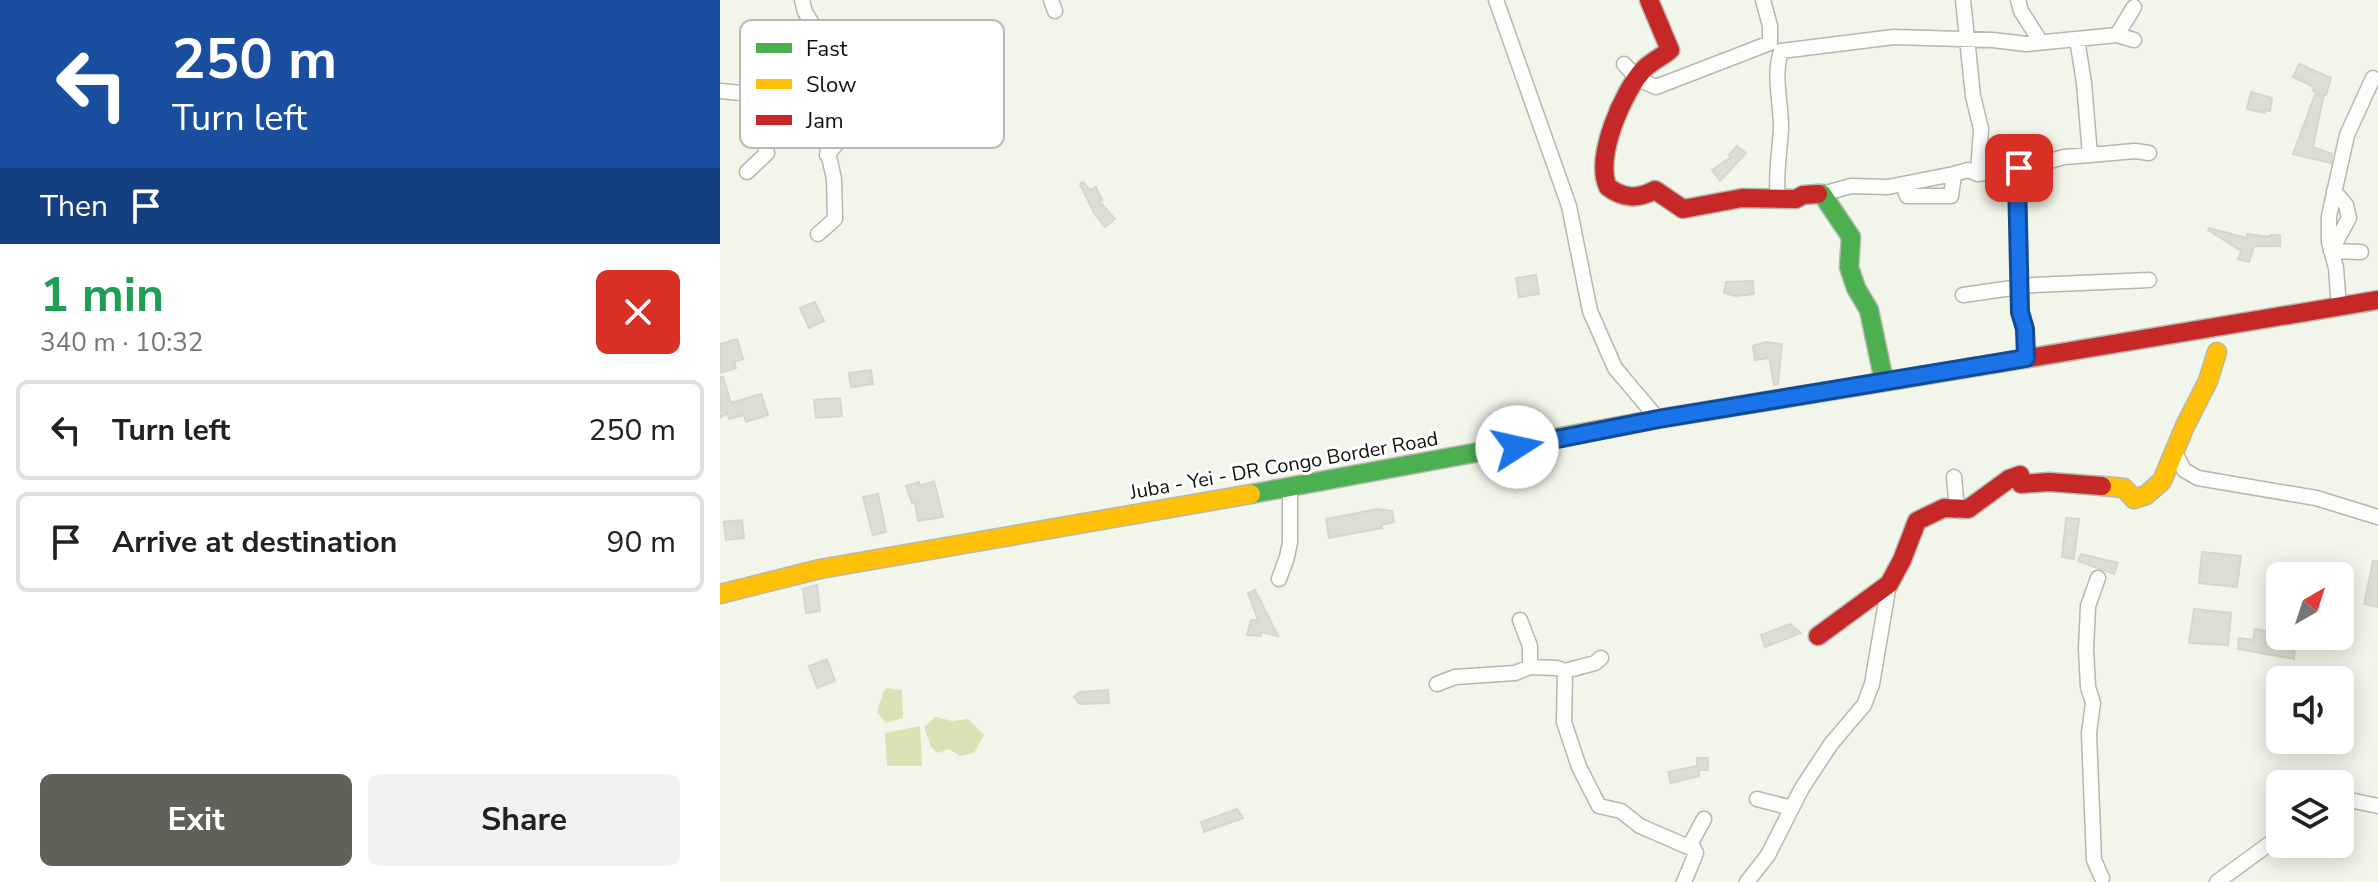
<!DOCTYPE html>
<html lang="en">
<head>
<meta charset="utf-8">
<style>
	:root { --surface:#fff; --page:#f2f2f2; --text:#222; --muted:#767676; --line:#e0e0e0; --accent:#606158 }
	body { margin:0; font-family:"Nunito Sans",sans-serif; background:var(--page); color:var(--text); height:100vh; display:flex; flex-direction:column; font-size:30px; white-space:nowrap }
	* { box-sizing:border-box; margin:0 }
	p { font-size:26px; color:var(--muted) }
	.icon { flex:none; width:44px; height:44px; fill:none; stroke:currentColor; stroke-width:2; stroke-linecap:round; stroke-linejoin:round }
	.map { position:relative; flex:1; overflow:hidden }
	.panel { display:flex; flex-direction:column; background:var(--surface); width:720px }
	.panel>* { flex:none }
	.guide { background:#1a4fa0; color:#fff; overflow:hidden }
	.needle { width:52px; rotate:39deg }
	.controls { position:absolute; left:1546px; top:562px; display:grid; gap:16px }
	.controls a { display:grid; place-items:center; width:88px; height:88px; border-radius:12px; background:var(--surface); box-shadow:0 4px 20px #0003; font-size:40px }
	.pin { position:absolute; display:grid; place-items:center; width:68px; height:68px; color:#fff; margin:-34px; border-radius:16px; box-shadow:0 4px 12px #0006 }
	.me { position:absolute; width:88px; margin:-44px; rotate:80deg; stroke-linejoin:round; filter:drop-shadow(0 0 6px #0008) }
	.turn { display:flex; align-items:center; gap:28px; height:168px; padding:0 40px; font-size:36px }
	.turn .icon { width:104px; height:104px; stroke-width:2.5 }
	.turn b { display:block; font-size:56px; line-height:68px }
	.then { display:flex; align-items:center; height:76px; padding:0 40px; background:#0003; gap:16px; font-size:30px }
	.round { display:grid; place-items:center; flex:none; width:84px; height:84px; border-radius:12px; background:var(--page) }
	.overview { display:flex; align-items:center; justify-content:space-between; height:136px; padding:0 40px }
	h1 { font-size:48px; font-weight:700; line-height:60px; color:#1e9e55 }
	.primary-button { display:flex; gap:16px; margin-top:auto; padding:16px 40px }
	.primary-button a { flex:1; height:92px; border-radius:12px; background:var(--accent); color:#fff; font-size:32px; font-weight:700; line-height:92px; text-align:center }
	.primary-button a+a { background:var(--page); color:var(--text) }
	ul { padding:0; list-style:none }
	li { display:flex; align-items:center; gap:24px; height:100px; margin:0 16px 12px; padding:0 24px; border:4px solid var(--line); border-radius:12px }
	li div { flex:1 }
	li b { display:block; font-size:30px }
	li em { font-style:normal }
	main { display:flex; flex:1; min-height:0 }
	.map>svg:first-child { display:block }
</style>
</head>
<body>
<main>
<section class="panel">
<div class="guide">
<div class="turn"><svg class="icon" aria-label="left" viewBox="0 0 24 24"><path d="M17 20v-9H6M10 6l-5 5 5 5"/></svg><div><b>250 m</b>Turn left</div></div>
<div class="then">Then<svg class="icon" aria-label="arrive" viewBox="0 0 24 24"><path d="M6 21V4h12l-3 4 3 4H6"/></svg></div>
</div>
<div class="overview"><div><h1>1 min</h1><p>340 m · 10:32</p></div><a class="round" style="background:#d93025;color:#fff"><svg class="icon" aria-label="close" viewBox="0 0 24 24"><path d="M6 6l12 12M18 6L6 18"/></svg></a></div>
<ul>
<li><svg class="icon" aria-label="left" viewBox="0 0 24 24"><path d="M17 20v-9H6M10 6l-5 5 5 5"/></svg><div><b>Turn left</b></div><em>250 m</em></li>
<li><svg class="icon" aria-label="arrive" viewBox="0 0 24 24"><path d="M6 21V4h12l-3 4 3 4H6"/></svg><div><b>Arrive at destination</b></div><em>90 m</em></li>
</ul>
<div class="primary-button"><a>Exit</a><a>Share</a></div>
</section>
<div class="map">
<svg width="1658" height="882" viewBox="0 0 1658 882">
	<rect width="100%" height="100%" fill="#f2f5e9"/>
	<path fill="#dae1b5" d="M 167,688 L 182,690 L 183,718 L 166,723 L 157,712 L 164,690 Z
		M 216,717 L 232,721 L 248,719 L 264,735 L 254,753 L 240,756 L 229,749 L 218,753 L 211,747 L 204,727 Z
		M 200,726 L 202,766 L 167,766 L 165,733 Z"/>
	<path fill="#dcded4" stroke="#d5d7ce" stroke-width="2" d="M 1579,64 L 1611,78 L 1606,95 L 1604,94 L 1593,147 L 1612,154 L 1611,163 L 1573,154 L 1596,92 L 1593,91 L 1594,87 L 1573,77 Z
		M 1531,92 L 1552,98 L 1550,111 L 1545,110 L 1545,113 L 1527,109 Z
		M 1017,146 L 1026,153 L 1000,181 L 992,170 L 1011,157 L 1009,155 Z
		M 363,182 L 370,190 L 376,187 L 382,200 L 379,201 L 395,219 L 385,227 L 374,213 L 360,184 Z
		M 1489,228 L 1527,238 L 1527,234 L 1550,237 L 1550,235 L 1560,235 L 1560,246 L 1534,246 L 1529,262 L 1518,259 L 1521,251 L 1488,230 Z
		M 816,275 L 819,294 L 799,297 L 796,278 Z
		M 1033,281 L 1034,294 L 1016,296 L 1004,293 L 1006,282 Z
		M 95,302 L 104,321 L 89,328 L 80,308 Z
		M 17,339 L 23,359 L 14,362 L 16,368 L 0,373 L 0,344 Z
		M 1046,342 L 1062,344 L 1058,384 L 1054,385 L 1049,358 L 1035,360 L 1033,346 Z
		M 151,370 L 153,384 L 131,387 L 129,373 Z
		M 0,377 L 3,377 L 11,403 L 41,394 L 48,415 L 26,422 L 24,415 L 9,419 L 7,413 L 0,418 Z
		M 120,398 L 122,416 L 96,418 L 94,400 Z
		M 214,481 L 223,517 L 198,521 L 195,502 L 192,503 L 186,486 L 199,482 L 200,486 Z
		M 158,494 L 166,532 L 153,535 L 143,497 Z
		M 658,509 L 672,511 L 674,522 L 661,525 L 662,528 L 609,538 L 606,519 Z
		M 1346,518 L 1359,519 L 1354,559 L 1342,557 Z
		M 22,520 L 24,538 L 6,540 L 4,522 Z
		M 1482,552 L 1521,556 L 1517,587 L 1479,583 Z
		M 1361,554 L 1398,563 L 1394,574 L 1358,561 Z
		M 1653,561 L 1658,561 L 1658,607 L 1644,604 Z
		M 97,585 L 100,611 L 86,613 L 83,589 Z
		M 535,590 L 558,636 L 541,632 L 541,636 L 527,635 L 531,620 L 538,620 L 528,593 Z
		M 1474,609 L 1511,613 L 1508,645 L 1469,643 Z
		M 1070,624 L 1081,633 L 1045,647 L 1041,635 Z
		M 1535,629 L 1547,631 L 1545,643 L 1575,646 L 1574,659 L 1518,649 L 1519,638 L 1533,640 Z
		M 107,659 L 115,681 L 97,688 L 89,666 Z
		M 388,690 L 389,703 L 360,704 L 354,697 L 360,692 Z
		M 977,758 L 988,758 L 988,770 L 979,770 L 979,776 L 951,783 L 948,772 L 977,766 Z
		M 517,809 L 523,818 L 484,832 L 481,822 Z"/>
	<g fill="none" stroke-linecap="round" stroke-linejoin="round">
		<defs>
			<path id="street" d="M 82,0 L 85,12 L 117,65 L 103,112 L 103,129 L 114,179 L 115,219 L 98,234
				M 331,0 L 335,11
				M 776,0 L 849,206 L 870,311 L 895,368 L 938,419
				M 1243,0 L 1253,96 L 1261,129 L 1258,174 L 1291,169 L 1297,178 L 1300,312 L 1305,329 L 1306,358
				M 1298,0 L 1301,11 L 1320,41
				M 1397,35 L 1414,7
				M 1357,39 L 1364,83 L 1370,155 L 1415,151 L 1429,153
				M 904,64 L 918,79 L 936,87 L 1050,43 L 1050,26 L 1043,0
				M 0,91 L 32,94 C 41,113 40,133 47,153 L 27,172
				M 32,94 L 35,89 C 53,86 83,107 103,112
				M 104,110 L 147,106 L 156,114
				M 107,155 C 128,129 140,120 171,108
				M 1294,171 L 1344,157 L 1370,155
				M 1183,184 L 1234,174
				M 1614,191 L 1626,205 L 1629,218 L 1611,251 L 1641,252
				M 1102,194 L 1131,186 L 1168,187 L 1183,184 L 1187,196 L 1231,196 L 1234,174 L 1248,170 L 1258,174
				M 1058,198 C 1055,175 1060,151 1061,128 C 1061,102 1053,76 1061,51 L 1174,37 L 1273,40 L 1306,44 L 1397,35 L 1414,40
				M 1243,295 L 1314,285 L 1429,280
				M 1619,307 L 1616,268 L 1609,242 L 1609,216 L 1627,135 L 1653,78
				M 1455,453 L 1464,470 L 1478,478 L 1596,498 L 1658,517
				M 1234,477 L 1236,499 L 1240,511
				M 1378,578 L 1368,606 L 1366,649 L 1368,687 L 1373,703 L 1369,733 L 1374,860 L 1382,878
				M 559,579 L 567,557 L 570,542 L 570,488
				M 800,620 L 810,646 L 810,667
				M 845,671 L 844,722 L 859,767 L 879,806 L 901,811 L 920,826 L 973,849
				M 717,684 L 735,677 L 795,673 L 810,667 L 837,668 L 845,671 L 875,663 L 881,658
				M 1620,798 L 1658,806
				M 1037,799 L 1072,808
				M 964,882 L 976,853 L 971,843 L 984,819
				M 1027,882 L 1048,855 L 1082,788 L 1111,744 L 1144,705 L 1152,684 L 1169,584
				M 1497,882 L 1560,836"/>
			<path id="fast" d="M 1098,194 L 1102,194 L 1131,237 L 1129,267 L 1136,288 L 1149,310 L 1164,381
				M 531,494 L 938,419 L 1309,358"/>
			<path id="slow" d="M 1382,486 L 1404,488 L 1414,499 L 1426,495 L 1442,481 L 1465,426 L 1488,381 L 1497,352
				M 0,594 L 100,569 L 531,494"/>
			<path id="jam" d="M 929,0 L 950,50 C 942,57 932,61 924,69 C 903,91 874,158 888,187 C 904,199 918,199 935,190 L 963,209 L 1022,198 L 1076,199 L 1083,195 L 1098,194
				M 1309,358 L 1658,300
				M 1098,636 L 1169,584 L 1182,560 L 1197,521 L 1224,508 L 1248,509 L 1289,479 L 1300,475 L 1301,484 L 1329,482 L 1382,486"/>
		</defs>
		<use href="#street" stroke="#b6b7ae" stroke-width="17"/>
		<use href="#fast" stroke="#b6b7ae" stroke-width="21"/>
		<use href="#slow" stroke="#b6b7ae" stroke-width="21"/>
		<use href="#jam" stroke="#b6b7ae" stroke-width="21"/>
		<use href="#street" stroke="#fdfefc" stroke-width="14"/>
		<use href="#fast" stroke="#4caf50" stroke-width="18"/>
		<use href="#slow" stroke="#ffc107" stroke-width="18"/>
		<use href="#jam" stroke="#c62828" stroke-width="18"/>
	</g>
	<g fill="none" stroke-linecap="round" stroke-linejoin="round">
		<defs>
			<path id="route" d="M 797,447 L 938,419 L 1306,358 L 1305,329 L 1300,312 L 1297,178 L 1294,171 L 1299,168"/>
		</defs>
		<use href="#route" stroke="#114b97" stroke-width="20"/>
		<use href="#route" stroke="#1a73e8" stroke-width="14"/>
	</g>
	<g text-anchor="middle" stroke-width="6" stroke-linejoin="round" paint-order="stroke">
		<g font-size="20" fill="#11120a" stroke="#fff">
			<text transform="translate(564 465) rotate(-10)" y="7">Juba - Yei - DR Congo Border Road</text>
		</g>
	</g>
	<rect x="20" y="20" width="264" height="128" rx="12" fill="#fff" stroke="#b8b8b6" stroke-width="2"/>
	<rect x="36" y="43" width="36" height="10" fill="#4caf50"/>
	<rect x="36" y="79" width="36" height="10" fill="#ffc107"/>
	<rect x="36" y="115" width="36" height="10" fill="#c62828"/>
	<g font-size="22" fill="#11120a">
		<text x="86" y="56">Fast</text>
		<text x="86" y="92">Slow</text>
		<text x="86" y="128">Jam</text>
	</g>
</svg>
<div class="controls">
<a><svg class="needle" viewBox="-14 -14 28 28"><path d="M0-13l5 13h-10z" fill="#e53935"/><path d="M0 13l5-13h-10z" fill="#767676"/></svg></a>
<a><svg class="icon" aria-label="sound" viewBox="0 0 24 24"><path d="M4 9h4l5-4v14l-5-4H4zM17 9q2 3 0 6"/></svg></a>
<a><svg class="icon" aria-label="layers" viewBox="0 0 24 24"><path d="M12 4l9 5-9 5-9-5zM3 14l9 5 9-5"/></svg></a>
</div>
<div class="pin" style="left:1299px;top:168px;background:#d93025"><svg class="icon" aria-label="arrive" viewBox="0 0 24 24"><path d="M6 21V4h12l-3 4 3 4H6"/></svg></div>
<svg class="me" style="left:797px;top:447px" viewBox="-20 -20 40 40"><circle r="19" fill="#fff"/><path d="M0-13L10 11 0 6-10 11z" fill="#1a73e8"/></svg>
</div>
</main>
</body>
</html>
